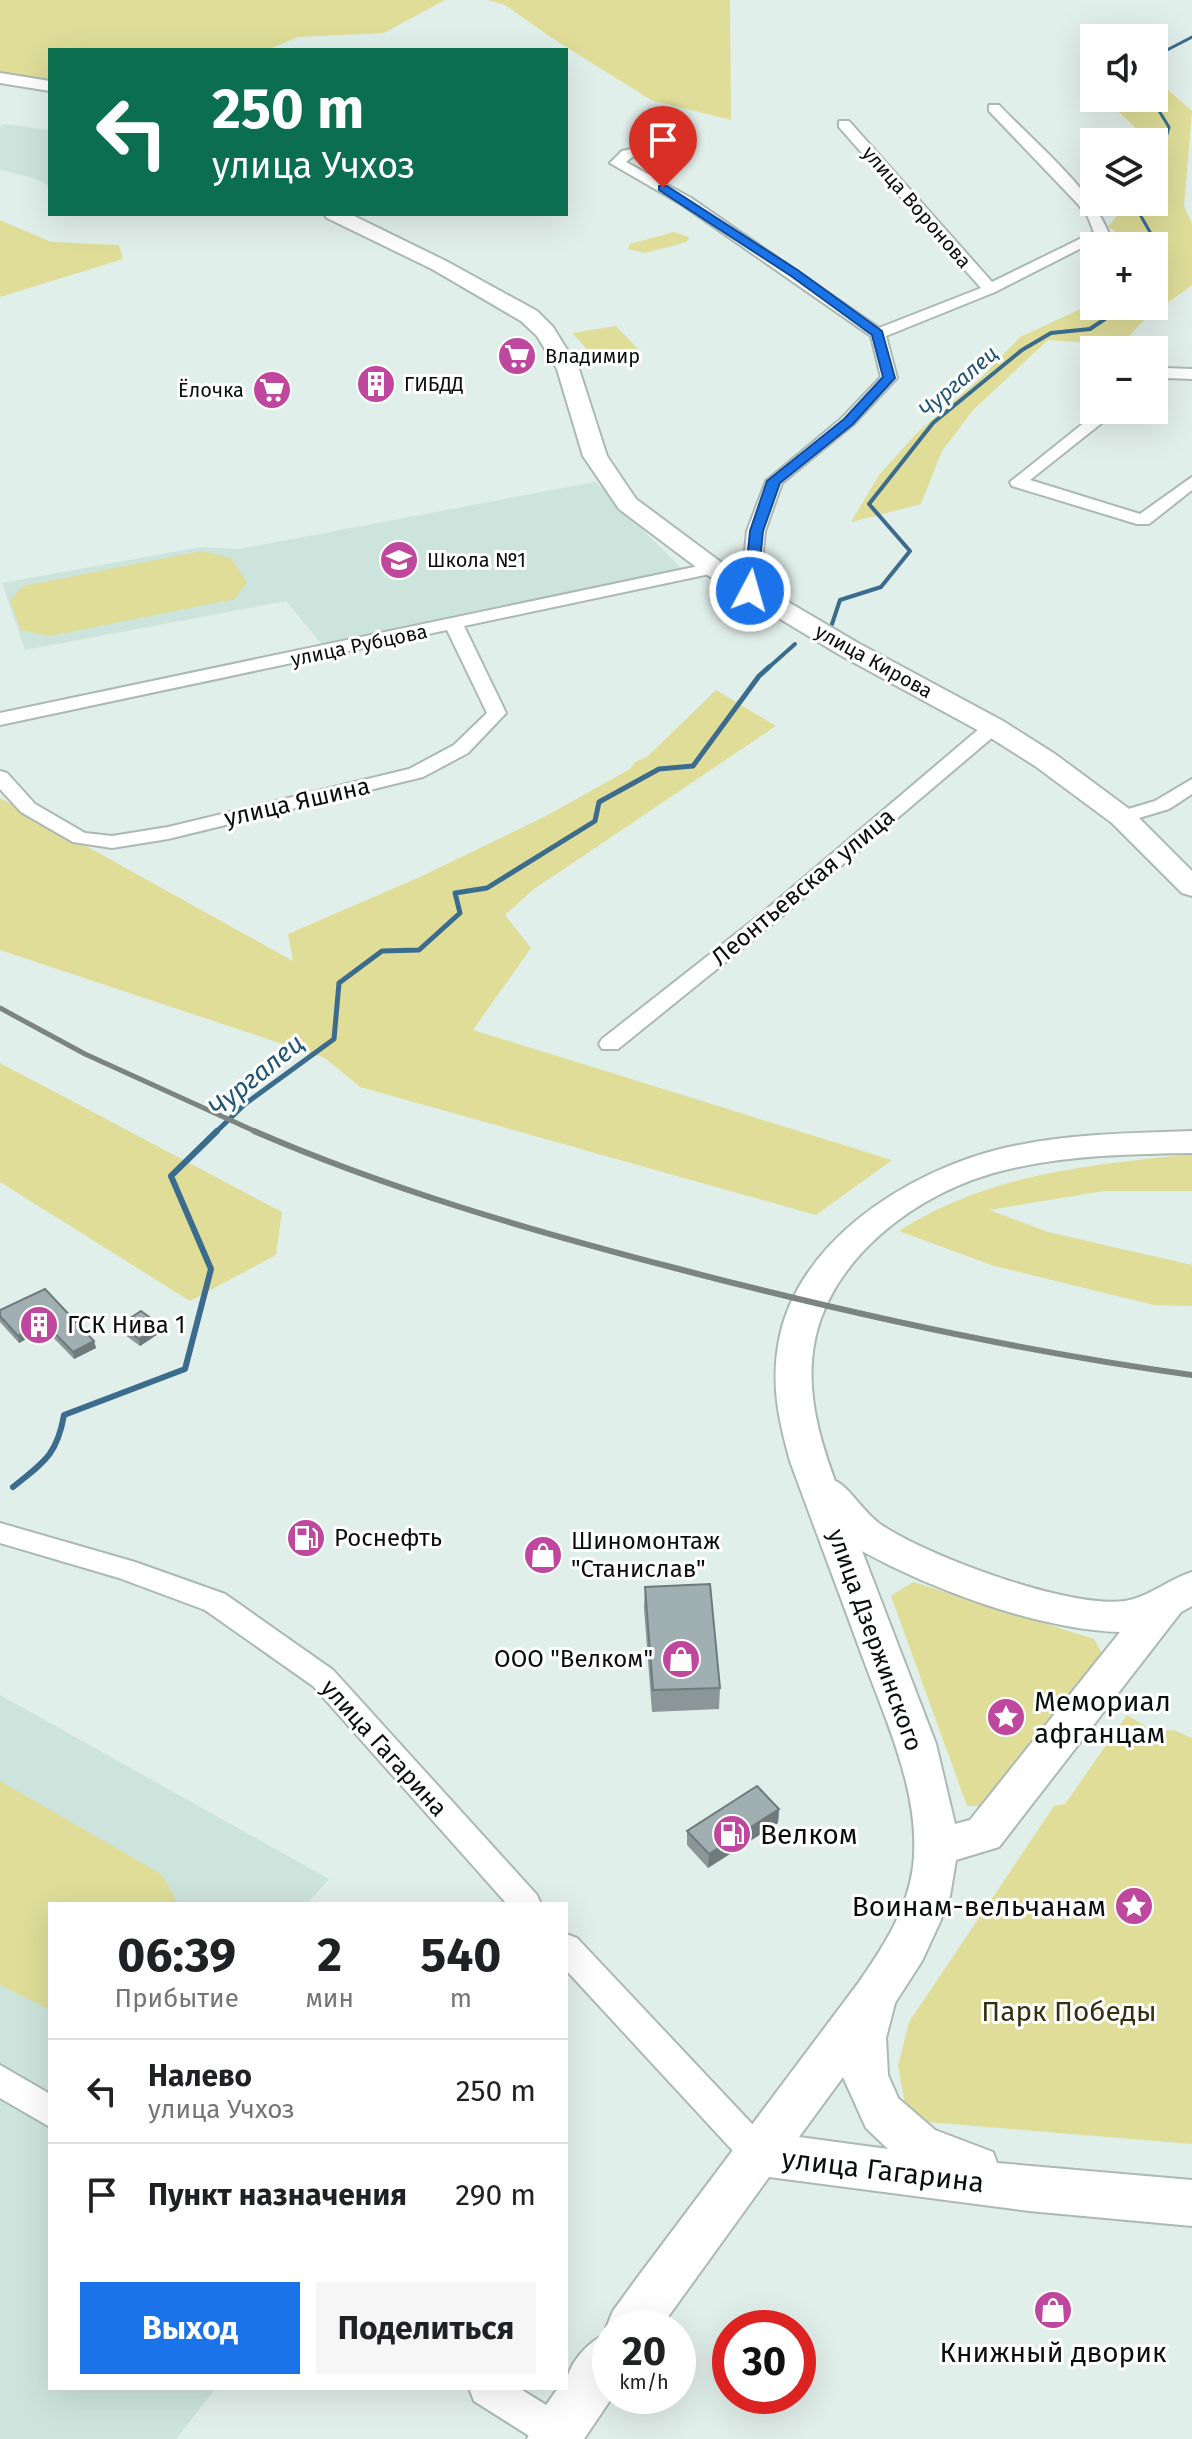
<!DOCTYPE html>
<html lang="ru">
<head>
<meta charset="utf-8">
<style>
	:root { --surface:#fff; --page:#f6f6f6; --text:#202124; --muted:#757577; --line:#e0e0e0; --accent:#1a73e8 }
	body { margin:0; font-family:"Fira Sans",sans-serif; background:var(--page); color:var(--text); height:100vh; display:flex; flex-direction:column; font-size:30px; white-space:nowrap }
	* { box-sizing:border-box; margin:0 }
	p { font-size:26px; color:var(--muted) }
	.icon { flex:none; width:44px; height:44px; fill:none; stroke:currentColor; stroke-width:2; stroke-linecap:round; stroke-linejoin:round }
	.map { position:relative; flex:1; overflow:hidden }
	.panel { position:absolute; left:48px; top:1902px; width:520px; height:488px; display:flex; flex-direction:column; background:var(--surface); border-radius:0px; box-shadow:0 8px 32px #0002 }
	.panel>* { flex:none }
	.hud { position:absolute; left:48px; top:48px; width:520px; height:168px; border-radius:0px; box-shadow:0 8px 32px #0002; background:#0b6e4f; color:#fff; overflow:hidden }
	.tools { position:absolute; left:1080px; top:24px; display:grid; gap:16px }
	.tools a { display:grid; place-items:center; width:88px; height:88px; border-radius:0px; background:var(--surface); box-shadow:0 8px 32px #0002; font-size:40px }
	.speed { position:absolute; left:592px; top:2310px; display:flex; gap:16px; font-size:40px; font-weight:700; text-align:center }
	.speed>* { display:grid; place-content:center; width:104px; height:104px; border-radius:50%; background:var(--surface); box-shadow:0 8px 32px #0002; line-height:1 }
	.speed small { font-size:20px; font-weight:400 }
	.speed .limit { border:12px solid #d22; background:#fff; color:#111 }
	.pin { position:absolute; display:grid; place-items:center; width:68px; height:68px; color:#fff; margin:-82px -34px; border-radius:50% 50% 50% 0; rotate:-45deg; box-shadow:0 0 8px #0007 }
	.pin .icon { rotate:45deg }
	.me { position:absolute; width:88px; margin:-44px; rotate:6deg; stroke-linejoin:round; filter:drop-shadow(0 0 6px #0008) }
	.turn { display:flex; align-items:center; gap:28px; height:168px; padding:0 32px; font-size:36px }
	.turn .icon { width:104px; height:104px; stroke-width:2.5 }
	.turn b { display:block; font-size:56px; line-height:68px }
	.eta { display:flex; justify-content:space-evenly; align-items:center; height:136px; text-align:center }
	.eta b { font-size:48px; font-weight:700; line-height:56px }
	.primary-button { display:flex; gap:16px; margin-top:auto; padding:16px 32px }
	.primary-button a { flex:1; height:92px; border-radius:0px; background:var(--accent); color:#fff; font-size:32px; font-weight:700; line-height:92px; text-align:center }
	.primary-button a+a { background:var(--page); color:var(--text) }
	ul { padding:0; list-style:none }
	li { display:flex; align-items:center; gap:24px; height:104px; padding:0 32px; border-top:2px solid var(--line) }
	li div { flex:1 }
	li b { display:block; font-size:30px }
	li em { font-style:normal }
	.map>svg:first-child { display:block }
</style>
</head>
<body>
<div class="map">
<svg width="1192" height="2439" viewBox="0 0 1192 2439">
	<rect width="100%" height="100%" fill="#e1efea"/>
	<path fill="#cde4dc" d="M 4,124 L 50,130 L 50,186 L 30,177 L 0,170 L 0,126 Z
		M 595,482 L 685,572 L 324,647 L 286,601 L 25,650 L 2,583 L 201,547 L 239,549 Z
		M 0,1695 L 329,1879 L 307,1904 L 50,1904 L 50,2388 L 216,2388 L 176,2439 L 0,2439 Z"/>
	<path fill="#dfdd98" d="M 0,0 L 445,0 L 384,33 L 298,37 L 267,50 L 50,50 L 50,83 L 0,74 Z
		M 488,0 L 730,0 L 731,120 L 651,100 L 552,38 L 505,5 Z
		M 1155,78 L 1192,111 L 1184,206 L 1192,224 L 1192,285 L 1144,320 L 1121,345 L 1048,340 L 974,409 L 942,451 L 921,504 L 851,522 L 879,475 L 917,433 L 983,376 L 1020,337 L 1094,303 L 1094,306 L 1154,306 L 1154,246 L 1138,246 L 1108,227 C 1125,206 1126,202 1154,202 L 1157,167 L 1154,142 L 1150,142 L 1109,102 L 1117,98 L 1154,98 Z
		M 0,220 L 51,242 L 119,245 L 123,259 L 0,297 Z
		M 674,232 L 689,237 L 687,242 L 645,253 L 628,249 L 630,244 Z
		M 616,326 L 639,350 L 595,358 L 572,333 Z
		M 202,551 L 231,558 L 247,582 L 235,599 L 50,636 L 21,630 L 10,600 L 23,586 Z
		M 716,690 L 776,726 L 534,889 L 505,915 L 531,948 L 473,1030 L 892,1160 L 816,1215 L 360,1087 L 325,1058 L 0,950 L 0,798 L 293,961 L 288,934 L 420,877 L 546,816 L 630,769 L 635,762 L 647,757 Z
		M 0,1063 L 282,1212 L 276,1255 L 190,1301 L 0,1182 Z
		M 1192,1154 L 1192,1191 L 1104,1191 L 989,1210 L 1048,1232 L 1192,1265 L 1192,1306 L 1154,1305 L 994,1266 L 899,1231 C 987,1174 1090,1165 1192,1154 Z
		M 913,1582 L 1094,1639 L 1105,1658 L 994,1806 L 967,1806 L 891,1596 Z
		M 1127,1715 L 1155,1732 L 1174,1730 L 1192,1738 L 1192,2144 L 926,2122 L 905,2104 L 898,2066 L 909,2022 L 1054,1806 L 1065,1804 Z
		M 0,1781 L 161,1874 L 178,1903 L 50,1904 L 50,2010 L 0,1985 Z"/>
	<g fill="none" stroke-linecap="round" stroke-linejoin="round">
		<path stroke="#3b6c8d" stroke-width="3" d="M 1154,80 L 1167,50 L 1192,37
			M 1151,98 L 1169,127 L 1154,179
			M 1143,202 L 1138,211 L 1158,246 L 1154,262"/>
		<path stroke="#3b6c8d" stroke-width="4" d="M 832,624 L 840,600 L 881,587 L 910,551 L 869,504 L 933,423 L 1022,350 L 1051,333 L 1090,329 L 1124,306
			M 767,669 L 795,644"/>
		<path stroke="#3b6c8d" stroke-width="5" d="M 215,1133 L 245,1104 L 334,1039 L 339,983 L 382,951 L 419,950 L 460,913 L 455,893 L 487,888 L 595,821 L 599,802 L 659,769 L 693,766 L 759,676 L 769,667"/>
		<path stroke="#3b6c8d" stroke-width="6" d="M 13,1487 C 44,1462 57,1455 64,1415 L 185,1369 L 211,1269 L 171,1176 L 217,1131"/>
		<defs>
			<path id="street" d="M 989,105 L 999,105 C 1033,141 1092,189 1109,234 L 995,292 L 886,336 L 897,378 L 854,424 L 782,483 L 765,531 L 759,591 L 750,596 L 744,595 L 741,591 L 747,531 L 766,481 L 842,418 L 881,377 L 871,336 L 681,204 L 610,163 L 622,151 L 691,137 L 691,143 L 632,157 L 626,162 L 691,198 L 879,328 L 981,288 L 839,127 L 839,121 L 849,121 L 992,282 L 1094,232 L 1088,217 L 1078,204 L 989,111 Z
				M 1165,368 L 1192,369 L 1192,379 L 1167,378 L 1154,383 L 1154,372 Z
				M 1100,410 L 1118,410 L 1030,480 L 1140,514 L 1192,477 L 1192,490 L 1149,524 L 1137,524 L 1012,486 L 1010,482 Z
				M 713,563 L 719,564 L 722,568 L 719,572 L 464,626 L 506,713 L 468,753 L 423,777 L 168,839 L 112,848 L 73,842 L 21,812 L 0,789 L 0,771 L 7,773 L 35,804 L 85,833 L 112,836 L 168,827 L 409,769 L 454,745 L 487,713 L 447,630 L 0,725 L 0,713 Z
				M 993,721 L 1003,727 L 1000,731 L 775,922 L 618,1049 L 602,1049 L 599,1044 L 602,1039 L 761,914 L 986,723 Z
				M 1192,779 L 1192,794 L 1169,809 L 1122,823 L 1112,817 L 1115,813 L 1155,801 Z
				M 0,1523 L 135,1562 L 225,1594 L 333,1670 L 537,1895 L 541,1904 L 507,1904 L 313,1686 L 205,1610 L 119,1578 L 0,1543 Z
				M 566,1934 L 577,1938 L 770,2143 L 775,2154 L 770,2165 L 758,2169 L 746,2165 L 566,1970 Z
				M 0,2065 L 50,2094 L 50,2127 L 0,2098 Z
				M 469,2388 L 519,2388 L 570,2420 L 575,2433 L 573,2439 L 534,2439 L 474,2401 Z"/>
			<path id="secondary" d="M 0,73 L 50,81 L 50,91 L 0,83 Z
				M 324,214 L 350,214 L 446,261 L 537,311 L 553,327 L 579,369 L 607,456 L 636,499 L 722,563 L 858,643 L 1003,721 L 1055,754 L 1132,811 L 1192,871 L 1192,896 L 1182,893 L 1112,823 L 1035,766 L 983,733 L 840,655 L 704,573 L 619,509 L 583,456 L 557,369 L 537,336 L 521,321 L 432,269 L 327,218 Z
				M 1192,1131 L 1192,1153 C 1130,1154 1066,1155 1005,1170 C 920,1190 825,1259 813,1351 C 807,1396 820,1440 835,1481 C 848,1485 865,1515 883,1526 C 930,1557 1070,1609 1125,1601 C 1149,1597 1169,1579 1192,1572 L 1192,1606 L 1181,1612 L 999,1847 L 956,1860 L 950,1896 L 940,1922 L 922,1961 L 895,2003 L 886,2038 L 888,2075 L 898,2098 L 935,2130 L 993,2152 L 997,2163 L 1192,2180 L 1192,2226 L 1029,2211 L 769,2177 L 660,2328 L 610,2328 L 610,2396 L 613,2396 L 584,2439 L 527,2439 L 535,2421 L 558,2388 L 566,2388 C 566,2365 588,2341 608,2333 L 606,2328 L 613,2311 L 637,2278 L 859,1982 C 883,1947 907,1911 913,1867 C 922,1794 884,1717 860,1650 C 837,1587 813,1524 790,1461 C 780,1425 772,1391 777,1353 C 789,1245 907,1171 1004,1148 C 1065,1134 1129,1133 1192,1131 ZM 862,1551 C 931,1589 1040,1630 1120,1632 L 970,1820 L 955,1824 L 936,1744 ZM 843,2077 L 866,2128 L 888,2149 L 799,2137 Z"/>
		</defs>
		<use href="#street" stroke="#abb9b4" stroke-width="4"/>
		<use href="#secondary" stroke="#abb9b4" stroke-width="4"/>
		<use href="#street" fill="#fff" fill-rule="evenodd"/>
		<use href="#secondary" fill="#fff" fill-rule="evenodd"/>
		<path stroke="#7b8481" stroke-width="5" d="M 0,1008 L 85,1054 L 259,1133"/>
		<path stroke="#7b8481" stroke-width="6" d="M 254,1131 C 390,1190 533,1231 675,1268 C 846,1313 1017,1351 1192,1375"/>
	</g>
	<path fill="#8a9698" d="M 45,1289 L 94,1341 L 96,1348 L 74,1359 L 45,1329 L 19,1343 L 0,1322 L 0,1310 Z
		M 120,1325 L 161,1332 L 140,1346 L 121,1332 Z
		M 645,1587 L 720,1688 L 719,1709 L 652,1712 L 644,1608 Z
		M 779,1809 L 778,1823 L 708,1868 L 687,1845 L 687,1831 Z"/>
	<path fill="#707a7c" d="M 44,1322 L 45,1329 L 19,1343 L 18,1336 Z
		M 160,1325 L 161,1332 L 140,1346 L 139,1339 Z
		M 94,1341 L 96,1348 L 74,1359 L 73,1352 Z
		M 779,1809 L 778,1823 L 708,1868 L 709,1854 Z"/>
	<path fill="#a0afb1" stroke="#707a7c" stroke-width="2" d="M 45,1289 L 94,1341 L 73,1352 L 44,1322 L 18,1336 L 0,1316 L 0,1310 Z
		M 141,1311 L 160,1325 L 139,1339 L 120,1325 Z
		M 710,1584 L 720,1688 L 653,1690 L 645,1587 Z
		M 757,1786 L 779,1809 L 709,1854 L 687,1831 Z"/>
	<path fill="#1a73e8" stroke="#114b97" stroke-width="2" d="M 659,186 L 667,186 L 799,271 L 882,331 L 895,378 L 853,424 L 780,483 L 763,531 L 757,591 L 750,595 L 744,591 L 750,531 L 767,481 L 844,419 L 883,377 L 872,335 L 791,276 L 659,190 Z"/>
	<defs>
		<symbol id="supermarket-disc" viewBox="-11 -11 22 22"><circle r="9.5" fill="#bf489e" stroke="#fff"/><path d="M-6-5.5h2.5l.6 2H6L4.5 2H-2.5L-4.4-4H-6ZM-1.5 3.2a1.3 1.3 0 1 0 .1 0ZM3 3.2a1.3 1.3 0 1 0 .1 0Z" fill="#fff"/></symbol>
		<symbol id="building-disc" viewBox="-11 -11 22 22"><circle r="9.5" fill="#bf489e" stroke="#fff"/><path d="M-4-6H4V6H1V3H-1V6H-4ZM-2.5-4.3h1.7v1.8h-1.7ZM.8-4.3h1.7v1.8H.8ZM-2.5-1h1.7V.8h-1.7ZM.8-1h1.7V.8H.8Z" fill="#fff"/></symbol>
		<symbol id="school-disc" viewBox="-11 -11 22 22"><circle r="9.5" fill="#bf489e" stroke="#fff"/><path d="M0-5L7-2L0 1L-7-2ZM-4 1L0 2.5L4 1V4Q0 6-4 4Z" fill="#fff"/></symbol>
		<symbol id="fuel-disc" viewBox="-11 -11 22 22"><circle r="9.5" fill="#bf489e" stroke="#fff"/><path d="M-5.5-6h7V0h2V4h1.3V-2.5L3-4.5l.8-.8L6-3V5H2.5V1h-1V6h-7ZM-4.2-4.7v3.2H.2V-4.7Z" fill="#fff"/></symbol>
		<symbol id="shop-disc" viewBox="-11 -11 22 22"><circle r="9.5" fill="#bf489e" stroke="#fff"/><path d="M-5-2.5h2.3a2.7 3.5 0 0 1 5.4 0H5L5.5 6h-11ZM-1.5-2.5h3a1.5 2.3 0 0 0-3 0Z" fill="#fff"/></symbol>
		<symbol id="sight-disc" viewBox="-11 -11 22 22"><circle r="9.5" fill="#bf489e" stroke="#fff"/><path d="M0-6L1.8-2.2L6-1.7L2.9 1.2L3.7 5.4L0 3.3L-3.7 5.4L-2.9 1.2L-6-1.7L-1.8-2.2Z" fill="#fff"/></symbol>
	</defs>
	<g fill-rule="evenodd">
		<use href="#supermarket-disc" x="495" y="334" width="44" height="44"/>
		<use href="#building-disc" x="354" y="362" width="44" height="44"/>
		<use href="#supermarket-disc" x="250" y="368" width="44" height="44"/>
		<use href="#school-disc" x="377" y="538" width="44" height="44"/>
		<use href="#building-disc" x="17" y="1303" width="44" height="44"/>
		<use href="#fuel-disc" x="284" y="1516" width="44" height="44"/>
		<use href="#shop-disc" x="521" y="1533" width="44" height="44"/>
		<use href="#shop-disc" x="659" y="1637" width="44" height="44"/>
		<use href="#sight-disc" x="984" y="1695" width="44" height="44"/>
		<use href="#fuel-disc" x="710" y="1812" width="44" height="44"/>
		<use href="#sight-disc" x="1112" y="1884" width="44" height="44"/>
		<use href="#shop-disc" x="1031" y="2288" width="44" height="44"/>
	</g>
	<g text-anchor="middle" stroke-width="6" stroke-linejoin="round" paint-order="stroke">
		<g font-size="20" fill="#0a0e0d" stroke="#fff">
			<text transform="translate(917 207) rotate(49)" y="7">улица Воронова</text>
			<text transform="translate(359 645) rotate(-12)" y="7">улица Рубцова</text>
			<text transform="translate(874 661) rotate(29)" y="7">улица Кирова</text>
		</g>
		<g font-size="20" fill="#0a0e0d" stroke="#fff" text-anchor="start">
			<text x="545" y="363">Владимир</text>
			<text x="404" y="391">ГИБДД</text>
			<text x="244" y="397" text-anchor="end">Ёлочка</text>
			<text x="427" y="567">Школа №1</text>
		</g>
		<g font-size="22" font-style="italic" fill="#215576" stroke="#fff">
			<text transform="translate(958 381) rotate(-41)" y="8">Чургалец</text>
		</g>
		<g font-size="24" fill="#0a0e0d" stroke="#fff">
			<text transform="translate(297 802) rotate(-13)" y="8">улица Яшина</text>
			<text transform="translate(803 887) rotate(-40)" y="8">Леонтьевская улица</text>
			<text transform="translate(875 1640) rotate(70)" y="8">улица Дзержинского</text>
			<text transform="translate(384 1748) rotate(48)" y="8">улица Гагарина</text>
		</g>
		<g font-size="24" fill="#0a0e0d" stroke="#fff" text-anchor="start">
			<text x="67" y="1333">ГСК Нива 1</text>
			<text x="334" y="1546">Роснефть</text>
			<text x="571" y="1549">Шиномонтаж<tspan x="571" dy="28">"Станислав"</tspan></text>
			<text x="653" y="1667" text-anchor="end">ООО "Велком"</text>
		</g>
		<g font-size="26" font-style="italic" fill="#215576" stroke="#fff">
			<text transform="translate(256 1075) rotate(-39)" y="9">Чургалец</text>
		</g>
		<g font-size="28" fill="#0a0e0d" stroke="#fff" text-anchor="start">
			<text x="1034" y="1711">Мемориал<tspan x="1034" dy="32">афганцам</tspan></text>
			<text x="760" y="1844">Велком</text>
			<text x="1106" y="1916" text-anchor="end">Воинам-вельчанам</text>
			<text x="1053" y="2362" text-anchor="middle">Книжный дворик</text>
		</g>
		<g font-size="28" fill="#32300e" stroke="#fff">
			<text x="1069" y="2021">Парк Победы</text>
		</g>
		<g font-size="28" fill="#0a0e0d" stroke="#fff">
			<text transform="translate(883 2170) rotate(7)" y="10">улица Гагарина</text>
		</g>
	</g>
</svg>
<div class="tools">
<a><svg class="icon" aria-label="sound" viewBox="0 0 24 24"><path d="M4 9h4l5-4v14l-5-4H4zM17 9q2 3 0 6"/></svg></a>
<a><svg class="icon" aria-label="layers" viewBox="0 0 24 24"><path d="M12 4l9 5-9 5-9-5zM3 14l9 5 9-5"/></svg></a>
<a>+</a>
<a>−</a>
</div>
<div class="speed"><div>20<small>km/h</small></div><div class="limit">30</div></div>
<div class="pin" style="left:663px;top:188px;background:#d93025"><svg class="icon" aria-label="arrive" viewBox="0 0 24 24"><path d="M6 21V4h12l-3 4 3 4H6"/></svg></div>
<svg class="me" style="left:750px;top:591px" viewBox="-20 -20 40 40"><circle r="17" fill="#1a73e8" stroke="#fff" stroke-width="3"/><path d="M0-11L8 9 0 5-8 9z" fill="#fff"/></svg>
<div class="hud">
<div class="turn"><svg class="icon" aria-label="left" viewBox="0 0 24 24"><path d="M17 20v-9H6M10 6l-5 5 5 5"/></svg><div><b>250 m</b>улица Учхоз</div></div>
</div>
<section class="panel">
<div class="eta">
<div><b>06:39</b><p>Прибытие</p></div>
<div><b>2</b><p>мин</p></div>
<div><b>540</b><p>m</p></div>
</div>
<ul>
<li><svg class="icon" aria-label="left" viewBox="0 0 24 24"><path d="M17 20v-9H6M10 6l-5 5 5 5"/></svg><div><b>Налево</b><p>улица Учхоз</p></div><em>250 m</em></li>
<li><svg class="icon" aria-label="arrive" viewBox="0 0 24 24"><path d="M6 21V4h12l-3 4 3 4H6"/></svg><div><b>Пункт назначения</b></div><em>290 m</em></li>
</ul>
<div class="primary-button"><a>Выход</a><a>Поделиться</a></div>
</section>
</div>
</body>
</html>
